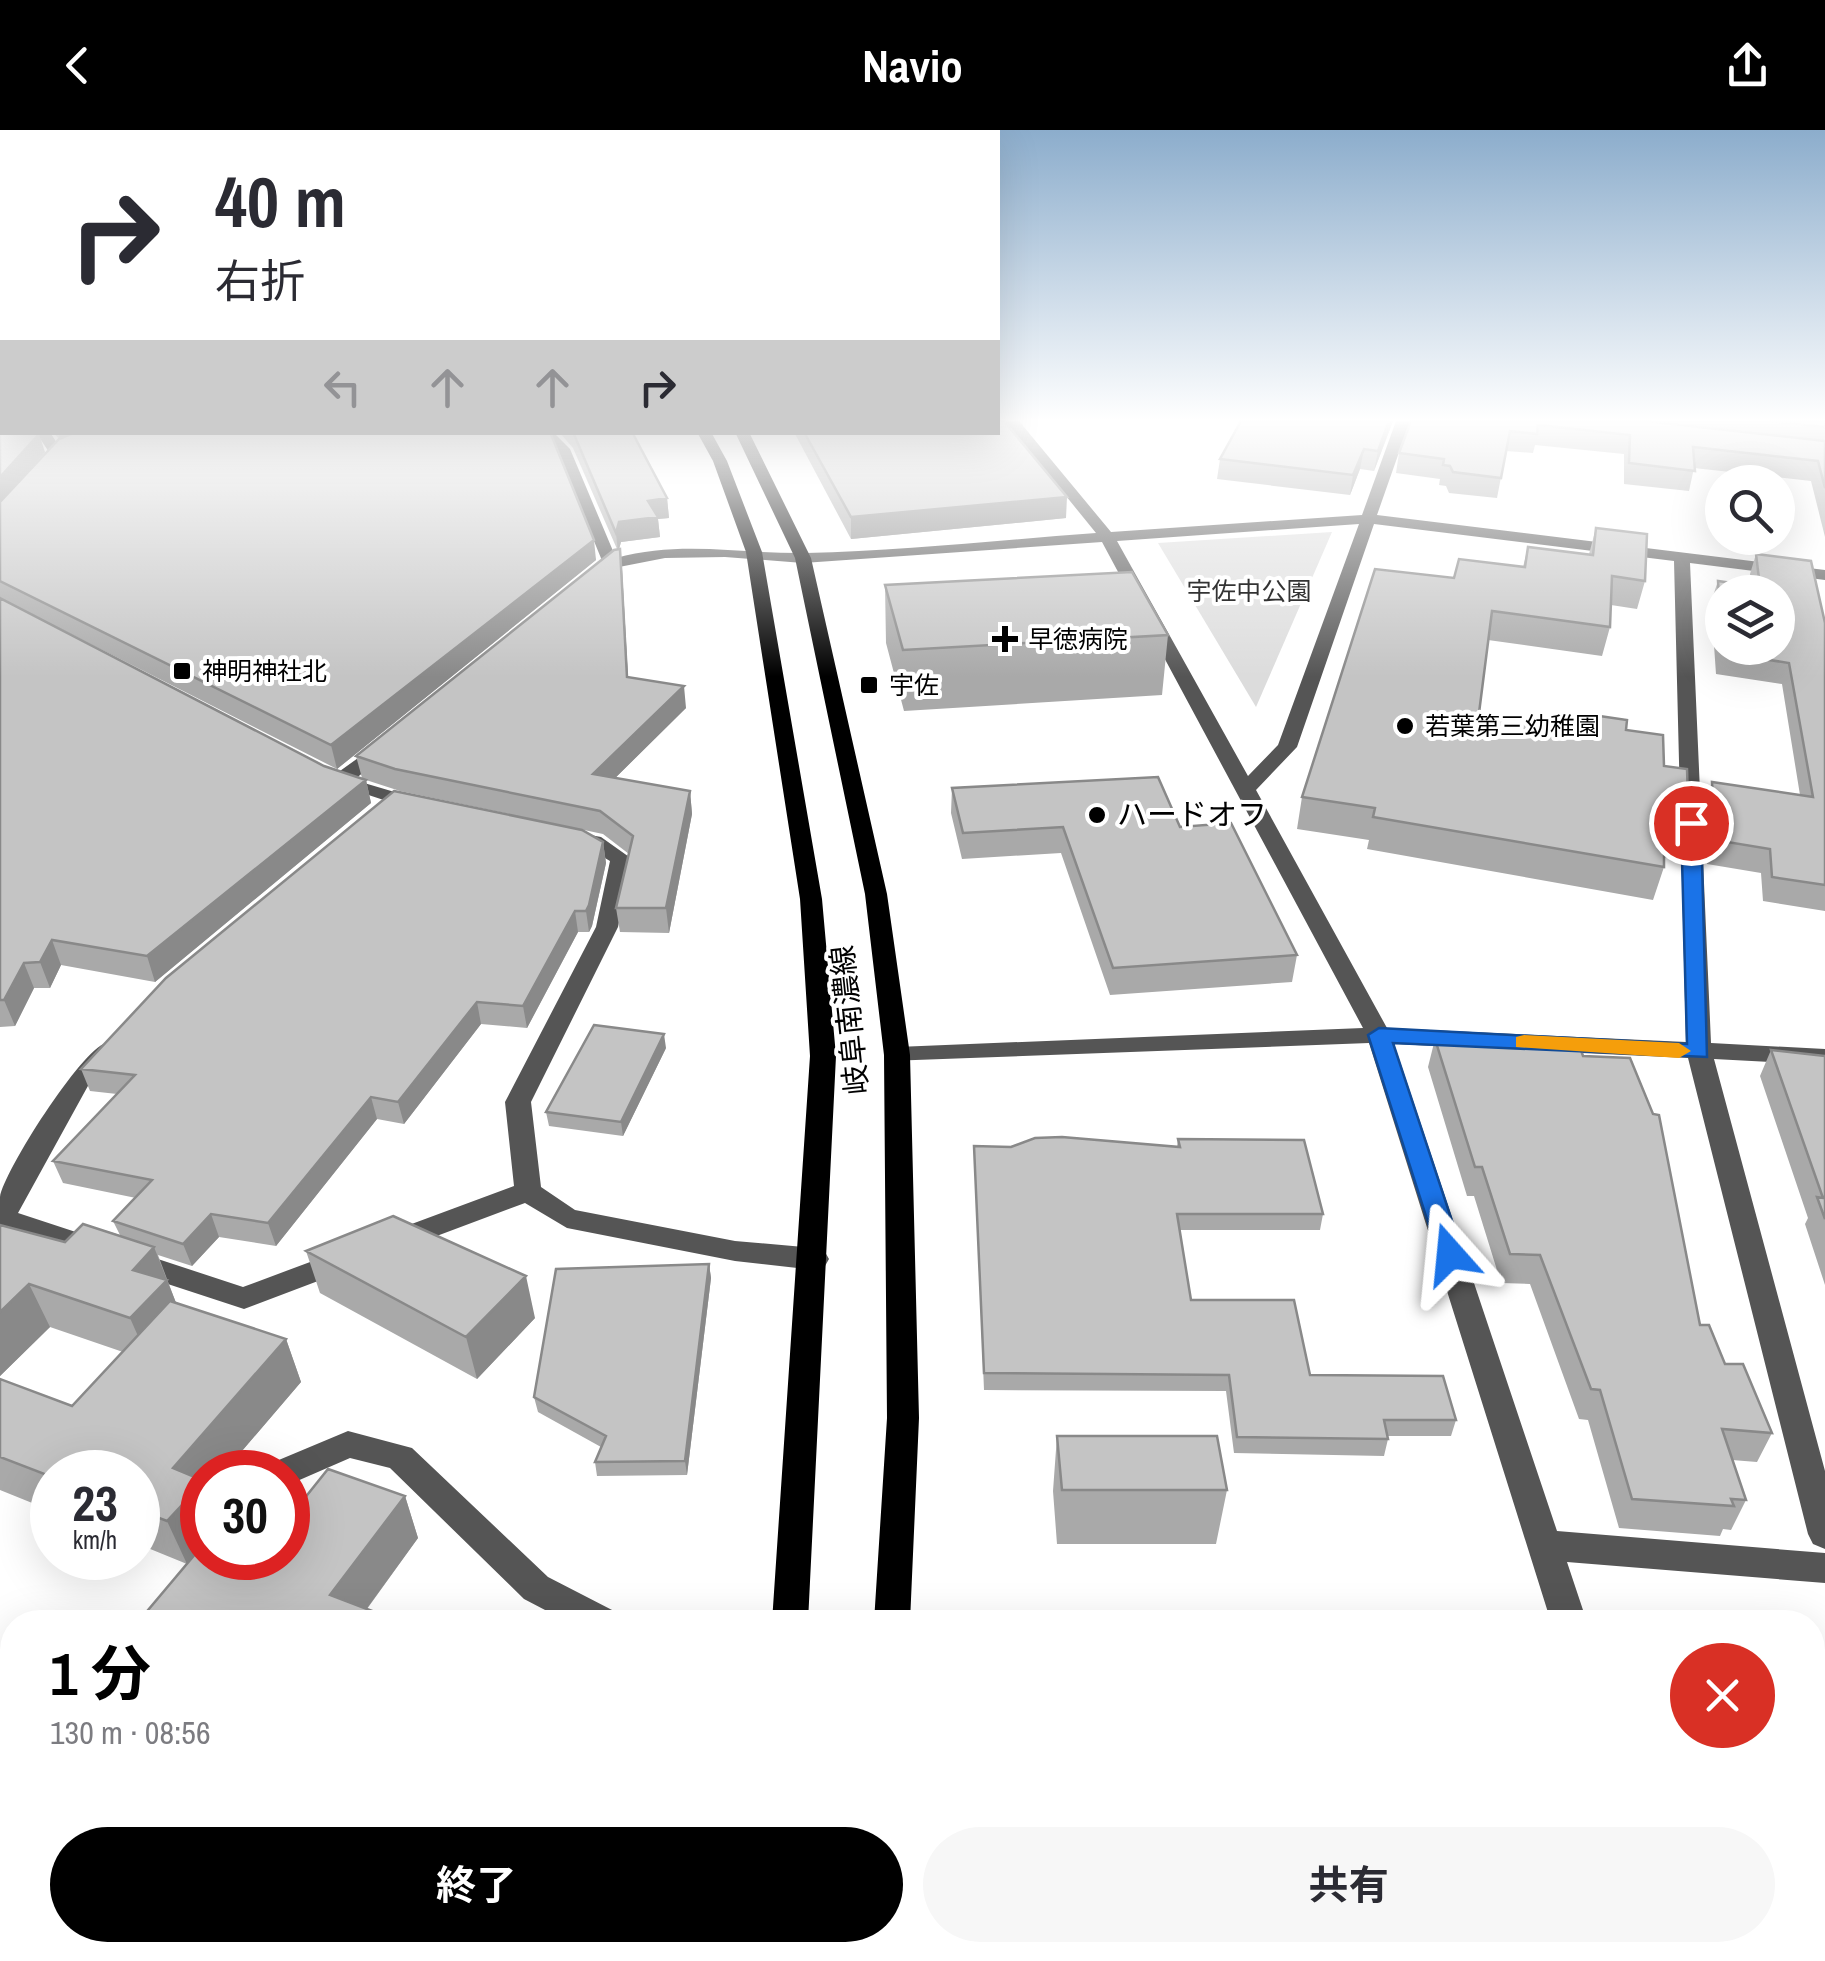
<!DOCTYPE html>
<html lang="ja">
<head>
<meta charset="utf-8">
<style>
	:root { --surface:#fff; --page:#f7f7f7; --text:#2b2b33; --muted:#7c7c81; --accent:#000 }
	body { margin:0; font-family:"Archivo Narrow","Noto Sans JP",sans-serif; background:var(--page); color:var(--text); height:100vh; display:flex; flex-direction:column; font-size:38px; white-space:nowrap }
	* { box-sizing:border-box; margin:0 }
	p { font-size:32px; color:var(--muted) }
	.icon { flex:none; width:55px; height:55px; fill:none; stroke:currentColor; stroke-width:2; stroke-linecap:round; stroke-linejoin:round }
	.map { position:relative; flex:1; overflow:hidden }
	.sheet { position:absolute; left:0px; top:1480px; width:1825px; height:352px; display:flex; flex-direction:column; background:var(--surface); border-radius:40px 40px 0 0; box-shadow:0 10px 40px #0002 }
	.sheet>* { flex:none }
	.guide { position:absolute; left:0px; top:0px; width:1000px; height:305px; box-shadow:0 10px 40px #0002; background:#fff; color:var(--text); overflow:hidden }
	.tools { position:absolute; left:1705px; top:335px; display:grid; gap:20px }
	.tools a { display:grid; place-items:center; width:90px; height:90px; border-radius:50%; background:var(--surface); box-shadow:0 10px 40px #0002; font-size:50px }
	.speed { position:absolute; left:30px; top:1320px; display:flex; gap:20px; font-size:50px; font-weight:700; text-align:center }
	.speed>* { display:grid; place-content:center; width:130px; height:130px; border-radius:50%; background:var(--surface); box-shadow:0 10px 40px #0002; line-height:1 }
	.speed small { font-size:25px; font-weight:400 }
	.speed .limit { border:15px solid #d22; background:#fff; color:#111 }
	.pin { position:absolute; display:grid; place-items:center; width:85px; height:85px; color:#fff; margin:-42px; border:5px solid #fff; border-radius:50%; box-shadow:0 2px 10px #0007 }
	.me { position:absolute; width:110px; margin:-55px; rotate:342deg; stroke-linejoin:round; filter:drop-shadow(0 0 8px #0008) }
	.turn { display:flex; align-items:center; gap:35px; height:210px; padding:0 50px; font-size:45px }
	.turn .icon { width:130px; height:130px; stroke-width:2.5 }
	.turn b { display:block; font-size:70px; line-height:85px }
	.lanes { display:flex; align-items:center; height:95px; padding:0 50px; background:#0003; justify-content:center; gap:50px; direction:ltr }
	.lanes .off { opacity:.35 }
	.round { display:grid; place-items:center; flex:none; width:105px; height:105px; border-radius:52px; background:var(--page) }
	.head { display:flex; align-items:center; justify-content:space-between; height:170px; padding:0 50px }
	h1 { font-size:60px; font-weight:700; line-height:75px; color:var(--accent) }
	.cta { display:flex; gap:20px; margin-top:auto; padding:20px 50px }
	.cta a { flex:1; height:115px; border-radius:60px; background:var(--accent); color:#fff; font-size:40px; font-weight:700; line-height:115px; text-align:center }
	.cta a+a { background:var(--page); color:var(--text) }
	header { display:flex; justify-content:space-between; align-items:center; height:130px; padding:0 50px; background:var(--accent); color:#fff; font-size:45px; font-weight:700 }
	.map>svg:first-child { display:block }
</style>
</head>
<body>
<header><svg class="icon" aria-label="back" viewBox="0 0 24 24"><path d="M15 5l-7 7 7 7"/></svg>Navio<svg class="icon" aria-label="share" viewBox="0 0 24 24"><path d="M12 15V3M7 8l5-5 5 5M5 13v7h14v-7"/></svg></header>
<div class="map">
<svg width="1825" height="1831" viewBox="0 0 1825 1831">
	<rect width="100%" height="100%" fill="#fff"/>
	<path fill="#dcdcdc" d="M 1332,402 L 1256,577 L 1158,413 Z"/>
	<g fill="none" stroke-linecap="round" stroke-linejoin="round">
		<path fill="#555" fill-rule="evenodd" d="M 1005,291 L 1019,291 L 1111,402 L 1362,385 L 1396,291 L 1410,291 L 1377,385 L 1825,440 L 1825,450 L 1690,433 L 1711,913 L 1825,919 L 1825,935 L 1714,929 L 1825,1341 L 1825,1419 L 1813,1414 L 1808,1404 L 1688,928 L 1394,914 L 1557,1401 L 1825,1423 L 1825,1453 L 1567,1432 L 1587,1492 L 1551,1492 L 1369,913 L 888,931 L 884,925 L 888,919 L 897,917 L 1363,898 L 1102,412 L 803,433 L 725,427 L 665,428 L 619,437 L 595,449 L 587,444 L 603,433 L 557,321 L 537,302 L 553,302 L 570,319 L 616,428 C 681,410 741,424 806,423 C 902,421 1000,410 1096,403 ZM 1359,394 L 1278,615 L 1248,646 L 1117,411 ZM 1374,394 L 1674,431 L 1686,912 L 1387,898 L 1256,660 L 1297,617 Z
			M 24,302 L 51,304 L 63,322 L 57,336 L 0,394 L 0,380 L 45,332 L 49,322 L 41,310 Z
			M 386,608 L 393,610 L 393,618 L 354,650 L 425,671 L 425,679 L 411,679 L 326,651 Z
			M 574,702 L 601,707 L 632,729 L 618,797 L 531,972 L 541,1057 L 575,1080 L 735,1111 L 815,1118 L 825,1122 L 829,1129 L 825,1136 L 815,1140 L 735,1131 L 567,1098 L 525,1073 L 402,1119 L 382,1119 L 378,1112 L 382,1105 L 514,1056 L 505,972 L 596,797 L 610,731 L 586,717 L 567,712 L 567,704 Z
			M 106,913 L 119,921 L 89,954 L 18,1083 L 243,1157 L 345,1119 L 355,1123 L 359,1130 L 355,1137 L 244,1179 L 0,1099 C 0,1089 0,1077 0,1067 C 4,1041 81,920 106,913 Z
			M 348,1301 L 412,1318 L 548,1447 L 614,1481 L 619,1492 L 568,1492 L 524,1469 L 390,1338 L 350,1328 L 288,1355 L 288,1342 L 270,1342 L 274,1332 Z
			M 1653,1820 L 1695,1820 L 1699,1831 L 1657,1831 Z"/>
		<path fill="#000" fill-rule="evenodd" d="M 697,302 L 711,302 L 727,331 L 762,422 L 822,769 L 836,926 L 808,1492 L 772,1492 L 810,926 L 800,769 L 746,422 L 713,331 Z
			M 735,302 L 749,302 L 811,428 L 887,764 L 910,925 L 919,1288 L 910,1492 L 874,1492 L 887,1288 L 884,925 L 865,764 L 795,428 Z
			M 728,1820 L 770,1820 L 768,1831 L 726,1831 Z
			M 852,1820 L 894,1820 L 894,1831 L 852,1831 Z"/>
	</g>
	<path fill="#a9a9a9" d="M 0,291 L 45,322 L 23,347 L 59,309 L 53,302 L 550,302 L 596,430 L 337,639 L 2,469 L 324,636 L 362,648 L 356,626 L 617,419 L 573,318 L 559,302 L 632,302 L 667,368 L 669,388 L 658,389 L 660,407 L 621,412 L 619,419 L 622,439 L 628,547 L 686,578 L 615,648 L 690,661 L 692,684 L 669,803 L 620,802 L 616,778 L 629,724 L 603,704 L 400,661 L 366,650 L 371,673 L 155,852 L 61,835 L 50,858 L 34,858 L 15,896 L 0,897 Z
		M 1241,291 L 1393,291 L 1374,341 L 1360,339 L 1350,365 L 1217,349 L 1220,329 Z
		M 1411,291 L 1825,291 L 1825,407 L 1811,351 L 1694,338 L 1689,361 L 1624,354 L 1624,324 L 1535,315 L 1533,323 L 1506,321 L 1497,368 L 1449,363 L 1446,356 L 1439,355 L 1440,349 L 1396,343 L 1399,323 Z
		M 794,302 L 998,302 L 1066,388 L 851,409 Z
		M 1596,398 L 1645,451 L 1637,479 L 1611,475 L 1610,497 L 1602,526 L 1488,510 L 1479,583 L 1575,598 L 1579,583 L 1626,600 L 1664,636 L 1689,697 L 1678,729 L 1664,727 L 1664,737 L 1653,770 L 1367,719 L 1369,710 L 1297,699 L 1302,667 L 1454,448 L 1523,437 L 1528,417 L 1589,424 Z
		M 1756,424 L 1825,493 L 1825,781 L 1763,771 L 1761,743 L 1707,734 L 1704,675 L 1712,652 L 1800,665 L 1782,554 L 1716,544 L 1711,472 L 1718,451 L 1751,456 L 1750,444 Z
		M 885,455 L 1168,505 L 1162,565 L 904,581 L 886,513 Z
		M 952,658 L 1180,697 L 1297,825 L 1292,852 L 1110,865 L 1061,723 L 962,729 L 951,683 Z
		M 394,661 L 582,700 L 603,712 L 606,733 L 592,796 L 589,802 L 578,802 L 527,898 L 481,894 L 404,994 L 377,989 L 276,1116 L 219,1107 L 192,1136 L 158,1125 L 176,1173 L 286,1209 L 301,1252 L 224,1342 L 202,1342 L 202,1428 L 288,1428 L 288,1382 L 292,1384 L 328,1339 L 405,1366 L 418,1408 L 367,1479 L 401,1492 L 138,1492 L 201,1418 L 187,1434 L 138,1414 L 138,1342 L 52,1342 L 52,1381 L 0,1360 L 0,1249 L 72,1276 L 123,1222 L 50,1197 L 0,1246 L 0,1095 L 65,1112 L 83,1094 L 120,1105 L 113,1091 L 136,1068 L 63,1053 L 53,1031 L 117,964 L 90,961 L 81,939 L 166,848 Z
		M 1435,909 L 1700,1195 L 1772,1303 L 1757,1332 L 1732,1330 L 1746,1370 L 1731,1400 L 1723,1399 L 1720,1406 L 1619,1398 L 1588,1290 L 1579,1289 L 1530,1154 L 1501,1153 L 1474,1066 L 1467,1066 L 1428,937 Z
		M 666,918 L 623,1006 L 549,996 L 546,982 Z
		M 1771,920 L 1825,926 L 1825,1155 L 1805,1094 L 1808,1088 L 1760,946 Z
		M 1178,1009 L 1323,1084 L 1320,1100 L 1179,1100 L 1191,1170 L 1310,1245 L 1456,1290 L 1451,1306 L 1388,1306 L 1388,1309 L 1384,1326 L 1234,1323 L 1226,1261 L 984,1260 L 974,1016 L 1177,1017 Z
		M 306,1121 L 535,1188 L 477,1249 L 320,1163 Z
		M 709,1134 L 711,1148 L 687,1345 L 597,1346 L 595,1332 L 601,1317 L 538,1282 L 534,1267 Z
		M 1057,1306 L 1227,1360 L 1216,1414 L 1057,1414 L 1053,1361 Z
		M 12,1646 L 12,1806 L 2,1793 L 10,1783 L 0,1778 L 0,1661 Z
		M 23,1820 L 214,1820 L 206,1831 L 31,1831 Z
		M 1163,1820 L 1285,1820 L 1286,1825 L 1284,1831 L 1164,1831 Z"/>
	<path fill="#898989" d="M 1389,291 L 1393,291 L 1374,341 L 1378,321 Z
		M 58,302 L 90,302 L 61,312 Z
		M 39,304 L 45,322 L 0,374 L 0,347 Z
		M 1364,319 L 1360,339 L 1350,365 L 1353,345 Z
		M 1067,367 L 1066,388 L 851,409 L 851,387 Z
		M 667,368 L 669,388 L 658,389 L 660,407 L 621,412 L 618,423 L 616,403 L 619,392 L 648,371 Z
		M 594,410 L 596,430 L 337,639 L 331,615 Z
		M 620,419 L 622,439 L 629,568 L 627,547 Z
		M 684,556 L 686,578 L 596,667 L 593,644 Z
		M 366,650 L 371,673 L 155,852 L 147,826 Z
		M 690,661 L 692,684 L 669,803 L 666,778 Z
		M 603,712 L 606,733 L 592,796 L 589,802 L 586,781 Z
		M 575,781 L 578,802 L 527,898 L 523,876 Z
		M 52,810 L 61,835 L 50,858 L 40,832 Z
		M 24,833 L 34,858 L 15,896 L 4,870 Z
		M 477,872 L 481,894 L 404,994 L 398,972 Z
		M 664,904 L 666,918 L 623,1006 L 621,992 Z
		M 371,967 L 377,989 L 276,1116 L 268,1093 Z
		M 211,1084 L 219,1107 L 192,1136 L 183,1114 Z
		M 154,1117 L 184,1193 L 149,1231 L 130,1188 L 133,1140 Z
		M 709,1134 L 711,1148 L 687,1345 L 685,1331 Z
		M 526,1146 L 535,1188 L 477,1249 L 466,1207 Z
		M 29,1154 L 50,1197 L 0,1246 L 0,1182 Z
		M 286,1209 L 301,1252 L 224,1342 L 202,1342 L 202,1368 L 173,1338 Z
		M 405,1366 L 418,1408 L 357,1492 L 330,1465 Z
		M 182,1375 L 202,1417 L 187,1434 L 167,1391 Z
		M 164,1820 L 214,1820 L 206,1831 L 156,1831 Z"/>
	<path fill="#c4c4c4" stroke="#898989" stroke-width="2.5" d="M 0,291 L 2,291 L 2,302 L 38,302 L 39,304 L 0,347 Z
		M 998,291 L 1004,291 L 1067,367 L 851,387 L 804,302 L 998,302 Z
		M 1241,291 L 1389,291 L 1378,321 L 1364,319 L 1353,345 L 1220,329 Z
		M 1411,291 L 1645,291 L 1825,311 L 1825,358 L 1818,331 L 1693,317 L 1695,341 L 1629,333 L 1630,305 L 1538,295 L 1537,304 L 1510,301 L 1501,348 L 1453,342 L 1450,336 L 1443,335 L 1444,329 L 1399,323 Z
		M 1769,291 L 1825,291 L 1825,297 Z
		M 76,302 L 550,302 L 594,410 L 331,615 L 0,451 L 0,372 L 59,309 Z
		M 573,302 L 632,302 L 667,368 L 648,371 L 658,387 L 619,392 L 616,403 Z
		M 1596,398 L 1647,404 L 1645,451 L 1612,446 L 1610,497 L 1492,481 L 1479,583 L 1578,598 L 1579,583 L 1627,590 L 1626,600 L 1663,605 L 1664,636 L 1687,639 L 1689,697 L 1669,694 L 1669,700 L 1664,700 L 1664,737 L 1373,687 L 1375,678 L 1302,667 L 1375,439 L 1454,448 L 1459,429 L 1525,437 L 1528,417 L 1593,425 Z
		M 620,419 L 627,547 L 684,556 L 593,644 L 690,661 L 666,778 L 616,778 L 633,706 L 600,681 L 395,639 L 356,626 L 614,420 Z
		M 1756,424 L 1811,431 L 1825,493 L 1825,755 L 1772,747 L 1770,719 L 1715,710 L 1712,652 L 1813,667 L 1789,533 L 1723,523 L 1723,518 L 1778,518 L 1778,462 L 1722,462 L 1722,516 L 1718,451 L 1760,457 Z
		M 1132,442 L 1168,505 L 903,520 L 885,455 Z
		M 0,468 L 324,636 L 366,650 L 147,826 L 52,810 L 40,832 L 24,833 L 4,870 L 0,870 Z
		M 1158,647 L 1180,697 L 1231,693 L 1297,825 L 1113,838 L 1063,697 L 963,703 L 952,658 Z
		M 394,661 L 582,700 L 603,712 L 589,775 L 586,781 L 575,781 L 523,876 L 477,872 L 398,972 L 371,967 L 268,1093 L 211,1084 L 183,1114 L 113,1091 L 152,1050 L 53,1031 L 135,945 L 81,939 L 166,848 Z
		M 594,895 L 664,904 L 621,992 L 546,982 Z
		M 1435,909 L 1541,914 L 1543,918 L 1581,920 L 1583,926 L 1630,928 L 1653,984 L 1659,985 L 1700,1195 L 1709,1195 L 1725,1234 L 1743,1234 L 1772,1303 L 1722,1299 L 1746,1370 L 1731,1369 L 1734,1376 L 1632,1369 L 1600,1260 L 1591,1259 L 1540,1125 L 1510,1124 L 1482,1037 L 1475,1037 Z
		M 1771,920 L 1825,926 L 1825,1089 L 1817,1067 L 1823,1068 Z
		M 1062,1007 L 1180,1017 L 1178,1009 L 1304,1010 L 1323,1084 L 1177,1084 L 1191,1170 L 1294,1170 L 1310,1245 L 1443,1246 L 1456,1290 L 1384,1290 L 1388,1309 L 1237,1307 L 1229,1245 L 984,1243 L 974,1016 L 1011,1017 L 1035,1008 Z
		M 393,1086 L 526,1146 L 466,1207 L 306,1121 Z
		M 83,1094 L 154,1117 L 133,1140 L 167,1150 L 130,1188 L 29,1154 L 0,1182 L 0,1095 L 65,1112 Z
		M 709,1134 L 685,1331 L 595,1332 L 606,1306 L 534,1267 L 556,1139 Z
		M 170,1171 L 286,1209 L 173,1338 L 202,1350 L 202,1383 L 187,1382 L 182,1375 L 167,1391 L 138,1380 L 138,1342 L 52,1342 L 52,1347 L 0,1327 L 0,1249 L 72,1276 Z
		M 1057,1306 L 1217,1306 L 1227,1360 L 1062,1360 Z
		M 328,1339 L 405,1366 L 330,1465 L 401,1492 L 138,1492 L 202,1416 L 202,1428 L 288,1428 L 288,1382 L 292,1384 Z
		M 12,1646 L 12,1759 L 0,1753 L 0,1661 Z
		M 12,1780 L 12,1797 L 2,1793 Z
		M 63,1820 L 164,1820 L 156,1831 L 87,1831 Z
		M 1171,1820 L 1285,1820 L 1286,1825 L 1171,1823 Z"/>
	<linearGradient id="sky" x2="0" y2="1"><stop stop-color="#8cadcc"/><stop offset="0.53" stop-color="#fff"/><stop offset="1" stop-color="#fff" stop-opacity="0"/></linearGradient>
	<rect width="1825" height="547" fill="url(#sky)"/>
	<path fill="#1a73e8" stroke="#114b97" stroke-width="2.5" d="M 1691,688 L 1701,693 L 1707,927 L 1393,913 L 1463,1124 L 1450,1133 L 1440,1130 L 1368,905 L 1379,898 L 1687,914 L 1681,693 Z"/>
	<path fill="#f59e0b" d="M 1524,905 L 1679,913 L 1691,921 L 1679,928 L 1516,917 L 1516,907 Z"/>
	<g fill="#000" stroke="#fff" stroke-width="4">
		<path d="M1000 494h10v10h10v10h-10v10h-10v-10h-10v-10h10z"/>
		<rect x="172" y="531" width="20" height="20" rx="5"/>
		<rect x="859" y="545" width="20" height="20" rx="5"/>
		<circle cx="1405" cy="596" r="10"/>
		<circle cx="1097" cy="685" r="10"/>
	</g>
	<g text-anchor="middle" stroke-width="8" stroke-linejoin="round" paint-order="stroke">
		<g font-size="25" fill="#333" stroke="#fff">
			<text x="1249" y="470">宇佐中公園</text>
		</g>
		<g font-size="25" fill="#000" stroke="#fff" text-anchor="start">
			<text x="1028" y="518">早徳病院</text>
			<text x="202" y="550">神明神社北</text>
			<text x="889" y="564">宇佐</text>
			<text x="1425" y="605">若葉第三幼稚園</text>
		</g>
		<g font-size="30" fill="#000" stroke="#fff" text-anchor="start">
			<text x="1117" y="695">ハードオフ</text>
		</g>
		<g font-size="30" fill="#000" stroke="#fff">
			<text transform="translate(850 890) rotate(-96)" y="10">岐阜南濃線</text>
		</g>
	</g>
</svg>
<div class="tools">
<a><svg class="icon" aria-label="search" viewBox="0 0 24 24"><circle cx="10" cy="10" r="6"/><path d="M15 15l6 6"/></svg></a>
<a><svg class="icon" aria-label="layers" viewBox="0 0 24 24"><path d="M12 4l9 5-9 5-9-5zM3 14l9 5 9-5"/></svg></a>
</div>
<div class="speed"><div>23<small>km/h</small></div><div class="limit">30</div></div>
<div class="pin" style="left:1691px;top:693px;background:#d93025"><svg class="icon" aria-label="arrive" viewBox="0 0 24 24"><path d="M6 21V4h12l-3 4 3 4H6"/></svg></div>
<svg class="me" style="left:1450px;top:1124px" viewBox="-20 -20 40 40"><path d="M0-17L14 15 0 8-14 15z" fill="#1a73e8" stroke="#fff" stroke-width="4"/></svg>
<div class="guide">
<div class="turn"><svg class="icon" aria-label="right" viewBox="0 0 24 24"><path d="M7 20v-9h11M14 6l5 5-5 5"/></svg><div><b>40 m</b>右折</div></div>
<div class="lanes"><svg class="icon off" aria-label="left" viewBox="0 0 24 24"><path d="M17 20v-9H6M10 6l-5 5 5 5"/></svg><svg class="icon off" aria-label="ahead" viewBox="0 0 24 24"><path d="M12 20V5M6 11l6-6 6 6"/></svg><svg class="icon off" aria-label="ahead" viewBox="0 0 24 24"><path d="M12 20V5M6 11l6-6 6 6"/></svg><svg class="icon" aria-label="right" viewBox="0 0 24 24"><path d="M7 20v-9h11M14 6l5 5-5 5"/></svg></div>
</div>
<section class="sheet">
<div class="head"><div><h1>1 分</h1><p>130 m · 08:56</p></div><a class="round" style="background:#d93025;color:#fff"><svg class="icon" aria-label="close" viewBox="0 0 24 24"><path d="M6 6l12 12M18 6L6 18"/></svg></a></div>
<div class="cta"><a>終了</a><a>共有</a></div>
</section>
</div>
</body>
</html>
